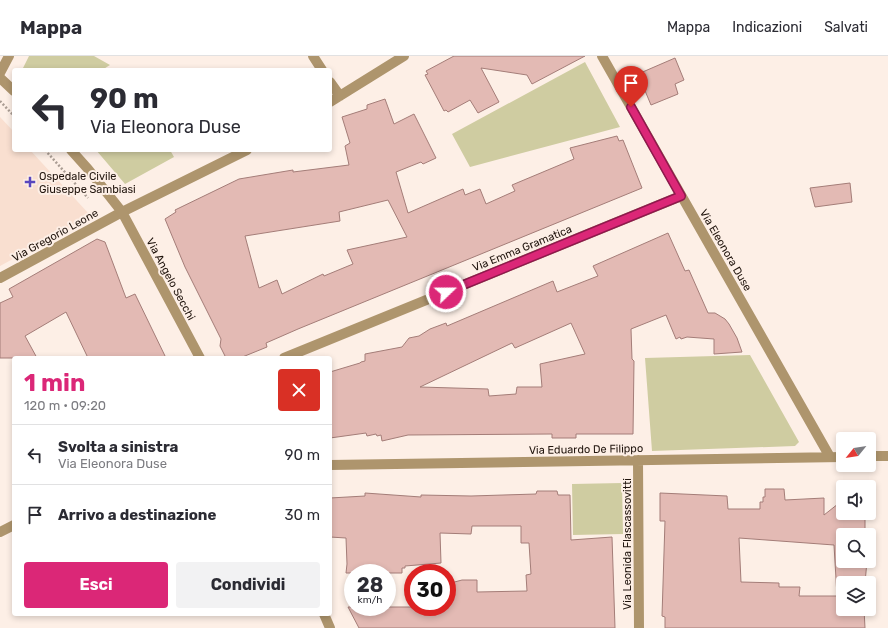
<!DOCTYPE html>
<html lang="it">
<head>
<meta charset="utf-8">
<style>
	:root { --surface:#fff; --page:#f2f2f3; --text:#2b2b33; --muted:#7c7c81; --line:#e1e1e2; --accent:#db2777 }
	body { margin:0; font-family:Rubik,sans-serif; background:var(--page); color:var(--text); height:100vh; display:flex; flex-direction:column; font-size:15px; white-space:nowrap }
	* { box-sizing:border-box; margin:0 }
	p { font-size:13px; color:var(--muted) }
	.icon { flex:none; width:22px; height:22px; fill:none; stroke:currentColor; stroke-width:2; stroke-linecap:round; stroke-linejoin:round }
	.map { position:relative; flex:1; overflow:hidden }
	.details { position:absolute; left:12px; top:300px; width:320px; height:260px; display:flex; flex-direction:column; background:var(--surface); border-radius:4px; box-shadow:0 2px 6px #0003 }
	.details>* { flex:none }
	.guide { position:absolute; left:12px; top:12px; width:320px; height:84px; border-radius:4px; box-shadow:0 2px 6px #0003; background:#fff; color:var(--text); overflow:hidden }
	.needle { width:26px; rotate:240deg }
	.buttons { position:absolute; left:836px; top:376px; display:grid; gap:8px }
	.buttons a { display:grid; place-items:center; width:40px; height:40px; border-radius:4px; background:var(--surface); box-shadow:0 2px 6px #0003; font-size:20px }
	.speed { position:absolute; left:344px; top:508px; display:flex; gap:8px; font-size:20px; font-weight:700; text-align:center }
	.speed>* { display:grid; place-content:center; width:52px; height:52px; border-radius:50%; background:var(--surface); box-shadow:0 2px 6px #0003; line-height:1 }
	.speed small { font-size:10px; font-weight:400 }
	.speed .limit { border:6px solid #d22; background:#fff; color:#111 }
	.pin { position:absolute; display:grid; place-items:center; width:34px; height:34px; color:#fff; margin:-41px -17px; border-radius:50% 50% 50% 0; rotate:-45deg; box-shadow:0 0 4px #0007 }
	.pin .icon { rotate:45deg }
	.me { position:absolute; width:44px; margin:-22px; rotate:68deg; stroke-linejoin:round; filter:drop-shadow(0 0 3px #0008) }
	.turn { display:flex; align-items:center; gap:14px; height:84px; padding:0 12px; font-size:18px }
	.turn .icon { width:52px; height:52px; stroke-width:2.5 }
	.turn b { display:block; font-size:28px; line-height:34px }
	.round { display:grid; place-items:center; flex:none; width:42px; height:42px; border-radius:4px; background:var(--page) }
	.headline { display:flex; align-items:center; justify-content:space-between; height:68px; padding:0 12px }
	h1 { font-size:24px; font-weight:700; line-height:30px; color:var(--accent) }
	.button { display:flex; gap:8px; margin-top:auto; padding:8px 12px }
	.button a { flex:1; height:46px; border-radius:4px; background:var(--accent); color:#fff; font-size:16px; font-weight:700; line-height:46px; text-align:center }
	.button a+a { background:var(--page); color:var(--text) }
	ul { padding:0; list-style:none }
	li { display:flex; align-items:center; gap:12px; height:60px; padding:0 12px; border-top:1px solid var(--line) }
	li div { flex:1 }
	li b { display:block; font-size:15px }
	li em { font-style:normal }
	header { display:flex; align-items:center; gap:24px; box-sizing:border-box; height:56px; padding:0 20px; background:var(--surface); border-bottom:1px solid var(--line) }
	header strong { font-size:19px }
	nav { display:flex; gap:22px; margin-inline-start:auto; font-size:14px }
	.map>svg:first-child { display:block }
</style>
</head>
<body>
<header>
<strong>Mappa</strong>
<nav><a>Mappa</a><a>Indicazioni</a><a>Salvati</a></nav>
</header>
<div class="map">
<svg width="888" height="572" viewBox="0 0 888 572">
	<rect width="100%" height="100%" fill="#fdefe6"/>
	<path fill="#f9dfd0" d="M 0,61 L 14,76 L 14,94 L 30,94 L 89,158 L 88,162 L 0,210 Z"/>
	<path fill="#cfcca1" d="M 29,0 L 94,0 L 110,9 L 102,14 L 24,14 L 23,12 Z
		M 585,6 L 620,71 L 470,111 L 452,78 Z
		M 96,94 L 170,94 L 174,101 L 125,128 Z
		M 750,299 L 799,386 L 795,390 L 652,395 L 645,302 Z
		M 622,427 L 623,478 L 573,479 L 572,428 Z"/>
	<path fill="#e3bab4" stroke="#a47d78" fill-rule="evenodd" d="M 454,0 L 585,0 L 532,28 L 527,19 L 481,12 L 499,46 L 478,57 L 470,44 L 448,56 L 446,54 L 444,55 L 425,19 L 428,18 L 426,15 Z
		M 675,2 L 684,24 L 675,28 L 678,38 L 651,49 L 638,18 Z
		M 385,43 L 394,68 L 414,58 L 436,102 L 423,108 L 421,106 L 396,116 L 408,157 L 463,133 L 465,139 L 480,133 L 486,148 L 515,135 L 512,129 L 574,103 L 570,92 L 617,80 L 619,85 L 623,84 L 642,132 L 298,273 L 266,287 L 267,291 L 240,302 L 226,302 L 220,290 L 221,283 L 185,211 L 165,163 L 176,156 L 175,154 L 239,123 L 293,114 L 293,116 L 349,109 L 345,90 L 350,87 L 342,61 L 367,53 L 367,49 ZM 388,144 L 407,181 L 347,194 L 353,208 L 324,220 L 323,218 L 282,238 L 277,224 L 259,232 L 245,180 L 340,165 L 339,156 Z
		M 850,127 L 852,146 L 815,151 L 810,132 Z
		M 668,177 L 685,215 L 689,214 L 708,257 L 715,257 L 725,263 L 729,268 L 737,282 L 742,296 L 714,298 L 714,283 L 687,281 L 681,283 L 680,281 L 676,283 L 666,259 L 631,273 L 632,303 L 634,305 L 633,378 L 576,378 L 576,382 L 552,382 L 552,378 L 408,379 L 382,385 L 381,379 L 377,380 L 376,378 L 367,380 L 366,377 L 330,382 L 330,316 L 360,307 L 361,306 L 365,305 L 365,298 L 402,291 L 409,282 L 419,280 L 430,273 L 446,267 L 447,270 L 553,225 L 557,236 L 598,220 L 593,210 ZM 571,267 L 585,298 L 540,308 L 542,331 L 517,331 L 516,338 L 489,340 L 488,333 L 420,331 L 512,287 L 515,292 Z
		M 97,183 L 105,186 L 126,242 L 135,238 L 166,302 L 88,302 L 66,256 L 25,280 L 37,302 L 0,302 L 0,247 L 13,241 L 9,233 Z
		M 765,433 L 784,433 L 785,444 L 824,442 L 824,459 L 843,444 L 843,457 L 865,457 L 865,479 L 843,479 L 843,505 L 867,505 L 865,527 L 843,527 L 843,553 L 864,553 L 865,572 L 665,572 L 665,561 L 662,560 L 665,465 L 660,465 L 660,437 L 727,440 L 728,453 L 760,453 L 760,446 L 763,446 L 763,441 L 765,441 ZM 739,482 L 834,489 L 837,540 L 799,540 L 800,531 L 779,531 L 779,527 L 741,526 Z
		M 537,435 L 557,435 L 558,439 L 570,439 L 571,484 L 612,481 L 615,572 L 359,572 L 348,551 L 447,551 L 447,528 L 462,524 L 477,524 L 477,536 L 527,535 L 526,519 L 531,518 L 529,487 L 521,487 L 521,470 L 472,470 L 471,478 L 440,477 L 441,507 L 405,510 L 405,512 L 402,512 L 402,517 L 346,517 L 347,508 L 346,482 L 330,481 L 330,442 L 365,440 L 365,437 L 421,441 L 421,439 L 471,440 L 536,438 Z"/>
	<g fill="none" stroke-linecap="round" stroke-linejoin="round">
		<path stroke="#aa9d94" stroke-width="2.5" stroke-dasharray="2 2" stroke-linecap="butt" d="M 0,45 L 14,60
			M 45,94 L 88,142"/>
		<path stroke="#ae956d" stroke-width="10" d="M 313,0 L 322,14
			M 602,0 L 830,401
			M 0,17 L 9,0
			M 330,26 L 340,40
			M 330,46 L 404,0
			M 0,222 L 122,156 L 247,94
			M 284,302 L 681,140
			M 869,400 L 888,400
			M 638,404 L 639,572
			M 330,409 L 843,401
			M 0,476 L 14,469"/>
		<path stroke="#ae956d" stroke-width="10" d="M 0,22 L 14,35
			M 71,94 L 88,113 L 122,156 L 200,302
			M 324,558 L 330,572"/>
	</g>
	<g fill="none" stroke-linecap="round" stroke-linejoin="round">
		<defs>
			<path id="route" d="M 446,236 L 681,140 L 631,51"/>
		</defs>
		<use href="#route" stroke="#8e194d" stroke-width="10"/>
		<use href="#route" stroke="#db2777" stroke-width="7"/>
	</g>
	<path fill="#5846be" stroke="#fdefe6" stroke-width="1.5" d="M28 120h4v4h4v4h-4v4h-4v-4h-4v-4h4z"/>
	<g text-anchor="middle" stroke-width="4" stroke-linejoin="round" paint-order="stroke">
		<g font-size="11" fill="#20140d" stroke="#fdefe6" text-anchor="start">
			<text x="39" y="124">Ospedale Civile<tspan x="39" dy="13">Giuseppe Sambiasi</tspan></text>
		</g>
		<g font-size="11" fill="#20140d" stroke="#fdefe6">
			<text transform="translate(55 179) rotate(-29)" y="4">Via Gregorio Leone</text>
			<text transform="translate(522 192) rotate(-22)" y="4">Via Emma Gramatica</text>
			<text transform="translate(726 194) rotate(60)" y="4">Via Eleonora Duse</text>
			<text transform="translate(171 223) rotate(62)" y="4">Via Angelo Secchi</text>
			<text transform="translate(586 393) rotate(-1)" y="4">Via Eduardo De Filippo</text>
			<text transform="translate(627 488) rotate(-90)" y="4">Via Leonida Flascassovitti</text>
		</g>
	</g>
</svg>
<div class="buttons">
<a><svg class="needle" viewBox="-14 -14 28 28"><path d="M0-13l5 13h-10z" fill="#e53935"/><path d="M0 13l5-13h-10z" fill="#7c7c81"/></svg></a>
<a><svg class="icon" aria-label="sound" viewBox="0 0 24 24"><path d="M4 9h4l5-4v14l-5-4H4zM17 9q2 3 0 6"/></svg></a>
<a><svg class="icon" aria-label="search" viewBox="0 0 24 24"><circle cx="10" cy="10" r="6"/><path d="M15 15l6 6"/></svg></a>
<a><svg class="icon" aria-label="layers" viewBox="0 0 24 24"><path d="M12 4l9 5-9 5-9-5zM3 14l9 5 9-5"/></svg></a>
</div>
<div class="speed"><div>28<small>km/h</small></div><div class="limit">30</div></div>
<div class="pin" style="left:631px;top:51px;background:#d93025"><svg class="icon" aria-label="arrive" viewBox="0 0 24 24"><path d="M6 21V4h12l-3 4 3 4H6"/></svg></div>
<svg class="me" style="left:446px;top:236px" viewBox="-20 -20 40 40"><circle r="17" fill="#db2777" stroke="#fff" stroke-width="3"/><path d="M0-11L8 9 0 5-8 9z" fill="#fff"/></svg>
<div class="guide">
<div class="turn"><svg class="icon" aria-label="left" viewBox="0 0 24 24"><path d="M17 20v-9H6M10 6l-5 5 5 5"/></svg><div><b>90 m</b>Via Eleonora Duse</div></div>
</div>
<section class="details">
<div class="headline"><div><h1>1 min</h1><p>120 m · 09:20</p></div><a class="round" style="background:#d93025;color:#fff"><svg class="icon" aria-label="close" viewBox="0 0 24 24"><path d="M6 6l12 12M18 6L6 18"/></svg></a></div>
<ul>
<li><svg class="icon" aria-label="left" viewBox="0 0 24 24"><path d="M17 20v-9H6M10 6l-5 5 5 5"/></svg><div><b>Svolta a sinistra</b><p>Via Eleonora Duse</p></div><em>90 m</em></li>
<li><svg class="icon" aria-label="arrive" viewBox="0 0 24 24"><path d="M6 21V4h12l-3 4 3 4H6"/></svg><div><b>Arrivo a destinazione</b></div><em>30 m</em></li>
</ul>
<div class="button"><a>Esci</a><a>Condividi</a></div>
</section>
</div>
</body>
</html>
